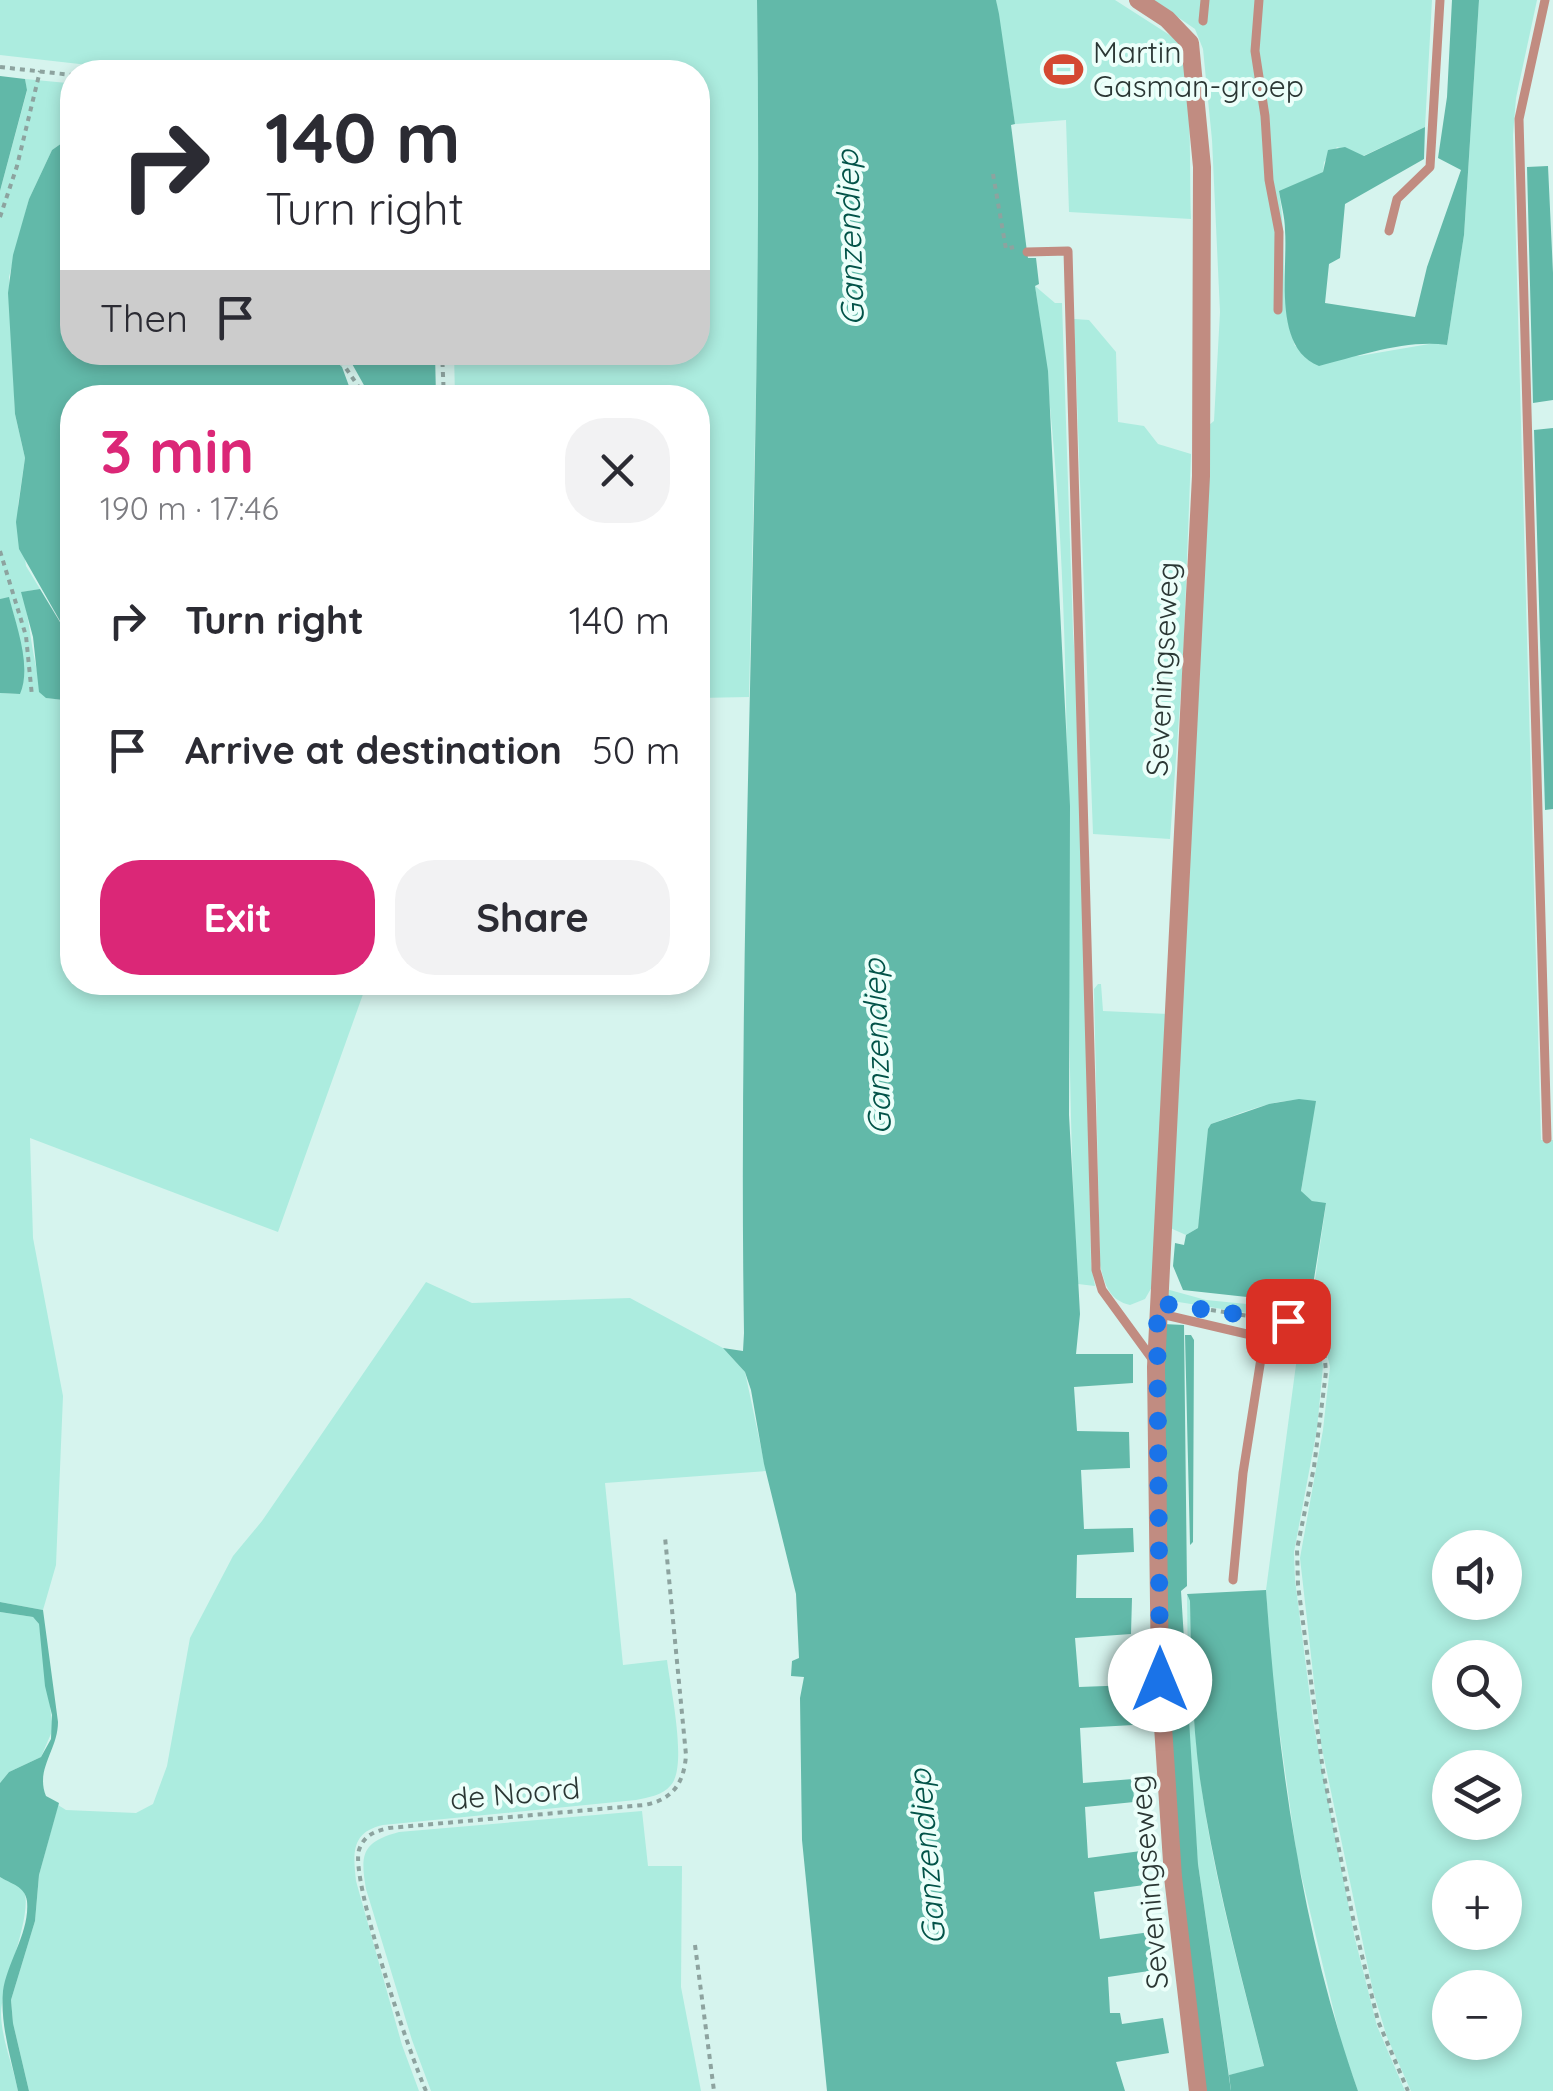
<!DOCTYPE html>
<html lang="en">
<head>
<meta charset="utf-8">
<style>
	:root { --surface:#fff; --page:#f2f2f3; --text:#2b2b33; --muted:#7c7c81; --accent:#db2777 }
	body { margin:0; font-family:Quicksand,sans-serif; background:var(--page); color:var(--text); height:100vh; display:flex; flex-direction:column; font-size:38px; white-space:nowrap }
	* { box-sizing:border-box; margin:0 }
	p { font-size:32px; color:var(--muted) }
	.icon { flex:none; width:55px; height:55px; fill:none; stroke:currentColor; stroke-width:2; stroke-linecap:round; stroke-linejoin:round }
	.map { position:relative; flex:1; overflow:hidden }
	.drawer { position:absolute; left:60px; top:385px; width:650px; height:610px; display:flex; flex-direction:column; background:var(--surface); border-radius:40px; box-shadow:0 5px 15px #0003 }
	.drawer>* { flex:none }
	.guide { position:absolute; left:60px; top:60px; width:650px; height:305px; border-radius:40px; box-shadow:0 5px 15px #0003; background:#fff; color:var(--text); overflow:hidden }
	.tools { position:absolute; left:1432px; top:1530px; display:grid; gap:20px }
	.tools a { display:grid; place-items:center; width:90px; height:90px; border-radius:50%; background:var(--surface); box-shadow:0 5px 15px #0003; font-size:50px }
	.pin { position:absolute; display:grid; place-items:center; width:85px; height:85px; color:#fff; margin:-42px; border-radius:20px; box-shadow:0 5px 15px #0006 }
	.me { position:absolute; width:110px; margin:-55px; rotate:0deg; stroke-linejoin:round; filter:drop-shadow(0 0 8px #0008) }
	.turn { display:flex; align-items:center; gap:35px; height:210px; padding:0 40px; font-size:45px }
	.turn .icon { width:130px; height:130px; stroke-width:2.5 }
	.turn b { display:block; font-size:70px; line-height:85px }
	.then { display:flex; align-items:center; height:95px; padding:0 40px; background:#0003; gap:20px; font-size:38px }
	.round { display:grid; place-items:center; flex:none; width:105px; height:105px; border-radius:40px; background:var(--page) }
	.headline { display:flex; align-items:center; justify-content:space-between; height:170px; padding:0 40px }
	h1 { font-size:60px; font-weight:800; line-height:75px; color:var(--accent) }
	.button { display:flex; gap:20px; margin-top:auto; padding:20px 40px }
	.button a { flex:1; height:115px; border-radius:40px; background:var(--accent); color:#fff; font-size:40px; font-weight:800; line-height:115px; text-align:center }
	.button a+a { background:var(--page); color:var(--text) }
	ul { padding:0; list-style:none }
	li { display:flex; align-items:center; gap:30px; height:130px; padding:0 40px }
	li div { flex:1 }
	li b { display:block; font-size:38px }
	li em { font-style:normal }
	.map>svg:first-child { display:block }
</style>
</head>
<body>
<div class="map">
<svg width="1553" height="2091" viewBox="0 0 1553 2091">
	<rect width="100%" height="100%" fill="#d6f4ee"/>
	<path fill="#acecdf" fill-rule="evenodd" d="M 0,0 L 757,0 L 760,216 L 749,697 L 698,698 L 698,398 L 455,397 L 454,353 L 698,352 L 698,72 L 150,72 L 0,55 Z
		M 996,0 L 1115,0 L 1179,41 C 1193,98 1189,160 1191,219 L 1069,212 L 1066,120 L 1015,124 Z
		M 1153,0 L 1432,0 L 1425,127 L 1363,156 L 1337,147 L 1324,162 L 1323,172 L 1279,192 C 1288,245 1278,296 1295,346 L 1359,356 L 1435,343 L 1447,345 L 1464,235 L 1479,0 L 1537,0 L 1516,98 L 1513,135 L 1541,1140 L 1553,1140 L 1553,2091 L 1411,2091 L 1387,2037 L 1373,1991 L 1321,1744 L 1300,1558 L 1323,1430 L 1330,1367 L 1324,1341 L 1319,1332 L 1304,1322 L 1166,1300 L 1166,1289 L 1206,1300 L 1307,1310 L 1311,1307 L 1326,1204 L 1312,1201 L 1301,1192 L 1315,1102 C 1280,1095 1244,1112 1211,1124 L 1198,1228 L 1186,1235 L 1168,1227 L 1209,425 L 1214,421 L 1220,312 L 1212,140 L 1203,49 L 1195,29 ZM 1450,1548 L 1505,1548 L 1505,1602 L 1450,1602 ZM 1450,1658 L 1505,1658 L 1505,1712 L 1450,1712 ZM 1450,1768 L 1505,1768 L 1505,1822 L 1450,1822 ZM 1450,1878 L 1505,1878 L 1505,1932 L 1450,1932 ZM 1450,1988 L 1505,1988 L 1505,2042 L 1450,2042 Z
		M 25,79 L 67,83 L 72,106 L 72,136 L 52,150 L 29,199 L 9,277 L 15,414 L 25,458 L 18,505 L 26,566 L 40,589 L 22,592 C 32,627 31,667 47,698 L 72,701 L 72,982 L 367,983 L 278,1232 L 30,1138 L 33,1238 L 63,1396 L 56,1565 L 43,1610 L 0,1602 L 0,693 L 20,694 L 16,624 L 9,598 L 0,599 L 0,191 L 27,91 Z
		M 1035,286 L 1055,303 L 1062,303 L 1073,632 L 1080,735 L 1091,1264 L 1095,1286 L 1078,1284 C 1057,952 1085,616 1035,286 Z
		M 1074,319 L 1089,320 L 1116,352 L 1118,422 L 1144,426 L 1158,444 L 1191,454 L 1183,663 L 1170,839 L 1093,834 Z
		M 1098,984 L 1101,984 L 1103,1011 L 1168,1014 L 1153,1285 L 1145,1299 L 1130,1305 C 1109,1300 1105,1285 1100,1265 L 1094,989 Z
		M 426,1282 L 472,1303 L 630,1298 L 723,1348 L 745,1372 L 766,1471 L 605,1483 L 623,1665 L 667,1660 C 670,1686 688,1766 671,1785 C 662,1796 649,1797 636,1800 L 383,1825 C 351,1832 353,1853 356,1881 L 402,2045 L 419,2091 L 29,2091 L 13,2023 L 11,2000 L 35,1921 L 39,1875 L 58,1805 L 66,1810 L 136,1813 L 153,1804 L 167,1766 L 190,1638 L 233,1556 L 262,1521 Z
		M 1301,1327 L 1317,1343 L 1323,1366 L 1317,1429 L 1294,1552 L 1295,1580 L 1313,1721 L 1355,1939 L 1377,2026 L 1405,2091 L 1358,2091 L 1342,2046 L 1297,1857 L 1272,1677 L 1266,1590 Z
		M 1187,1594 L 1190,1601 C 1191,1660 1192,1718 1200,1776 C 1212,1874 1240,1971 1264,2067 L 1229,2075 L 1198,1864 L 1189,1746 Z
		M 0,1612 L 33,1617 L 39,1624 L 53,1729 L 41,1757 L 9,1772 L 0,1783 Z
		M 642,1811 L 648,1866 L 682,1866 L 681,1987 L 701,2091 L 431,2091 L 412,2040 L 366,1889 C 360,1854 362,1842 399,1832 Z
		M 0,1877 C 6,1881 16,1883 21,1887 C 39,1902 0,1988 1,2015 C 2,2040 13,2066 18,2091 L 0,2091 Z"/>
	<path fill="#61b8a8" d="M 1452,0 L 1479,0 L 1464,235 L 1447,345 C 1407,339 1358,356 1319,366 C 1272,348 1288,270 1285,230 C 1285,217 1281,204 1279,191 L 1323,172 L 1328,150 L 1345,147 L 1364,156 L 1425,127 L 1424,159 L 1345,204 L 1340,258 L 1329,264 L 1325,303 L 1415,317 L 1427,267 L 1461,170 L 1438,158 L 1447,97 Z
		M 0,76 L 25,79 L 27,90 L 0,191 Z
		M 1548,166 L 1553,273 L 1553,400 L 1533,403 L 1527,167 Z
		M 346,353 L 435,353 L 436,397 L 358,397 L 365,387 Z
		M 1553,428 L 1553,809 L 1545,810 L 1534,430 Z
		M 40,589 L 72,642 L 72,701 L 46,698 L 39,692 L 33,637 L 21,592 Z
		M 9,597 C 16,625 32,666 20,694 L 0,693 L 0,599 Z
		M 1299,1099 L 1316,1101 L 1301,1191 L 1312,1201 L 1326,1203 L 1310,1304 L 1183,1290 L 1173,1266 L 1175,1243 L 1184,1245 L 1186,1235 L 1198,1228 L 1208,1129 L 1211,1124 L 1269,1104 Z
		M 1163,1324 L 1184,1325 L 1187,1586 L 1181,1591 L 1198,1864 L 1231,2091 L 1203,2091 L 1167,1736 Z"/>
	<path fill="#62b9a9" d="M 757,0 L 996,0 L 999,14 L 1015,124 L 1011,125 L 1027,252 L 1028,258 L 1036,258 L 1039,284 L 1035,286 L 1048,371 L 1070,806 L 1069,1115 L 1080,1314 L 1076,1354 L 1133,1354 L 1133,1383 L 1074,1387 L 1077,1431 L 1129,1432 L 1130,1468 L 1081,1470 L 1084,1529 L 1133,1528 L 1134,1552 L 1077,1555 L 1076,1598 L 1132,1598 L 1131,1634 L 1075,1638 L 1079,1687 L 1133,1685 L 1133,1725 L 1080,1728 L 1083,1783 L 1133,1779 L 1134,1802 L 1085,1807 L 1088,1858 L 1141,1851 L 1144,1885 L 1094,1892 L 1100,1939 L 1150,1932 L 1156,1970 L 1108,1977 L 1110,2013 L 1120,2013 L 1122,2024 L 1163,2018 L 1169,2053 L 1116,2062 L 1125,2091 L 827,2091 L 802,1840 L 800,1698 L 804,1677 L 791,1676 L 792,1661 L 799,1658 L 796,1594 L 764,1464 L 751,1390 L 745,1372 L 723,1348 L 743,1351 L 744,1333 C 737,889 764,445 757,0 Z
		M 72,136 L 72,352 L 328,353 L 342,367 L 353,397 L 72,398 L 72,642 L 19,549 L 16,522 L 25,458 L 15,414 L 8,293 L 13,255 L 29,199 L 52,150 Z
		M 1185,1335 L 1191,1335 L 1194,1340 L 1193,1542 L 1190,1545 Z
		M 1266,1590 C 1278,1759 1301,1930 1358,2091 L 1231,2091 L 1229,2075 L 1264,2066 C 1240,1971 1214,1876 1200,1779 C 1192,1720 1191,1661 1190,1601 L 1187,1594 Z
		M 0,1602 L 43,1610 L 58,1722 C 58,1750 35,1769 46,1796 L 59,1803 L 39,1875 L 35,1921 L 11,2000 L 13,2023 L 29,2091 L 18,2091 C 11,2058 0,2025 3,1991 C 7,1962 30,1932 27,1901 C 25,1886 11,1884 0,1877 L 0,1783 L 9,1772 L 41,1757 L 51,1739 L 52,1715 L 45,1686 L 39,1624 L 33,1617 L 0,1612 Z"/>
	<g fill="none" stroke-linecap="round" stroke-linejoin="round">
		<path stroke="#8da39f" stroke-width="4" stroke-dasharray="5 5" stroke-linecap="butt" d="M 0,67 L 72,75
			M 993,174 L 1006,249 L 1014,247
			M 0,217 L 17,166 L 40,71
			M 335,352 L 358,386
			M 442,352 L 444,398
			M 0,551 L 26,636 L 32,696
			M 1211,1310 L 1300,1324 L 1314,1332 L 1324,1349 L 1326,1372 L 1314,1467 L 1297,1549 L 1298,1585 L 1323,1771 L 1354,1923 L 1378,2021 L 1408,2091
			M 695,1945 L 714,2091
			M 426,2091 C 410,2055 350,1880 359,1850 C 364,1835 375,1831 389,1828 L 644,1805 C 672,1800 684,1784 686,1755 L 665,1537"/>
		<path stroke="#c18c81" stroke-width="9" d="M 1259,0 L 1255,51 L 1265,116 L 1269,180 L 1279,232 L 1278,310
			M 1545,0 L 1519,119 L 1547,1139
			M 1203,21 L 1205,0
			M 1389,231 L 1397,199 L 1430,167 L 1440,0
			M 1027,252 L 1068,251 L 1096,1270 L 1102,1290 L 1153,1360
			M 1157,1313 L 1251,1335 L 1257,1340 L 1262,1352 L 1243,1473 L 1233,1580"/>
		<path stroke="#c18c81" stroke-width="18" d="M 1138,0 L 1167,19 L 1190,43 L 1202,167 L 1201,476 L 1156,1367 L 1160,1681 L 1173,1877 L 1198,2091"/>
	</g>
	<g fill="none" stroke-linecap="round" stroke-linejoin="round">
		<path stroke="#1a73e8" stroke-width="18" stroke-dasharray="0 32.4" d="M 1160,1680 L 1157,1303 L 1288,1321"/>
	</g>
	<defs>
		<symbol id="stadium-bare" viewBox="-9 -9 18 18"><path d="M0-5a6.5 5 0 1 0 0 10a6.5 5 0 1 0 0-10ZM-3.5-1.8h7v3.6h-7Z" fill="#d44932" stroke="#ecfffa" stroke-width="2.5" paint-order="stroke"/></symbol>
	</defs>
	<g fill-rule="evenodd">
		<use href="#stadium-bare" x="1036" y="42" width="55" height="55"/>
	</g>
	<g text-anchor="middle" stroke-width="8" stroke-linejoin="round" paint-order="stroke">
		<g font-size="30" fill="#2b3734" stroke="#ecfffa" text-anchor="start">
			<text x="1093" y="63">Martin<tspan x="1093" dy="34">Gasman-groep</tspan></text>
		</g>
		<g font-size="30" fill="#2b3734" stroke="#ecfffa">
			<text transform="translate(1163 669) rotate(-87)" y="10">Seveningseweg</text>
			<text transform="translate(515 1794) rotate(-5)" y="10">de Noord</text>
			<text transform="translate(1149 1882) rotate(-95)" y="10">Seveningseweg</text>
		</g>
		<g font-size="32" font-style="italic" fill="#025348" stroke="#ecfffa">
			<text transform="translate(850 238) rotate(-92)" y="11">Ganzendiep</text>
			<text transform="translate(877 1047) rotate(-92)" y="11">Ganzendiep</text>
			<text transform="translate(927 1857) rotate(-95)" y="11">Ganzendiep</text>
		</g>
	</g>
</svg>
<div class="tools">
<a><svg class="icon" aria-label="sound" viewBox="0 0 24 24"><path d="M4 9h4l5-4v14l-5-4H4zM17 9q2 3 0 6"/></svg></a>
<a><svg class="icon" aria-label="search" viewBox="0 0 24 24"><circle cx="10" cy="10" r="6"/><path d="M15 15l6 6"/></svg></a>
<a><svg class="icon" aria-label="layers" viewBox="0 0 24 24"><path d="M12 4l9 5-9 5-9-5zM3 14l9 5 9-5"/></svg></a>
<a>+</a>
<a>−</a>
</div>
<div class="pin" style="left:1288px;top:1321px;background:#d93025"><svg class="icon" aria-label="arrive" viewBox="0 0 24 24"><path d="M6 21V4h12l-3 4 3 4H6"/></svg></div>
<svg class="me" style="left:1160px;top:1680px" viewBox="-20 -20 40 40"><circle r="19" fill="#fff"/><path d="M0-13L10 11 0 6-10 11z" fill="#1a73e8"/></svg>
<div class="guide">
<div class="turn"><svg class="icon" aria-label="right" viewBox="0 0 24 24"><path d="M7 20v-9h11M14 6l5 5-5 5"/></svg><div><b>140 m</b>Turn right</div></div>
<div class="then">Then<svg class="icon" aria-label="arrive" viewBox="0 0 24 24"><path d="M6 21V4h12l-3 4 3 4H6"/></svg></div>
</div>
<section class="drawer">
<div class="headline"><div><h1>3 min</h1><p>190 m · 17:46</p></div><a class="round"><svg class="icon" aria-label="close" viewBox="0 0 24 24"><path d="M6 6l12 12M18 6L6 18"/></svg></a></div>
<ul>
<li><svg class="icon" aria-label="right" viewBox="0 0 24 24"><path d="M7 20v-9h11M14 6l5 5-5 5"/></svg><div><b>Turn right</b></div><em>140 m</em></li>
<li><svg class="icon" aria-label="arrive" viewBox="0 0 24 24"><path d="M6 21V4h12l-3 4 3 4H6"/></svg><div><b>Arrive at destination</b></div><em>50 m</em></li>
</ul>
<div class="button"><a>Exit</a><a>Share</a></div>
</section>
</div>
</body>
</html>
